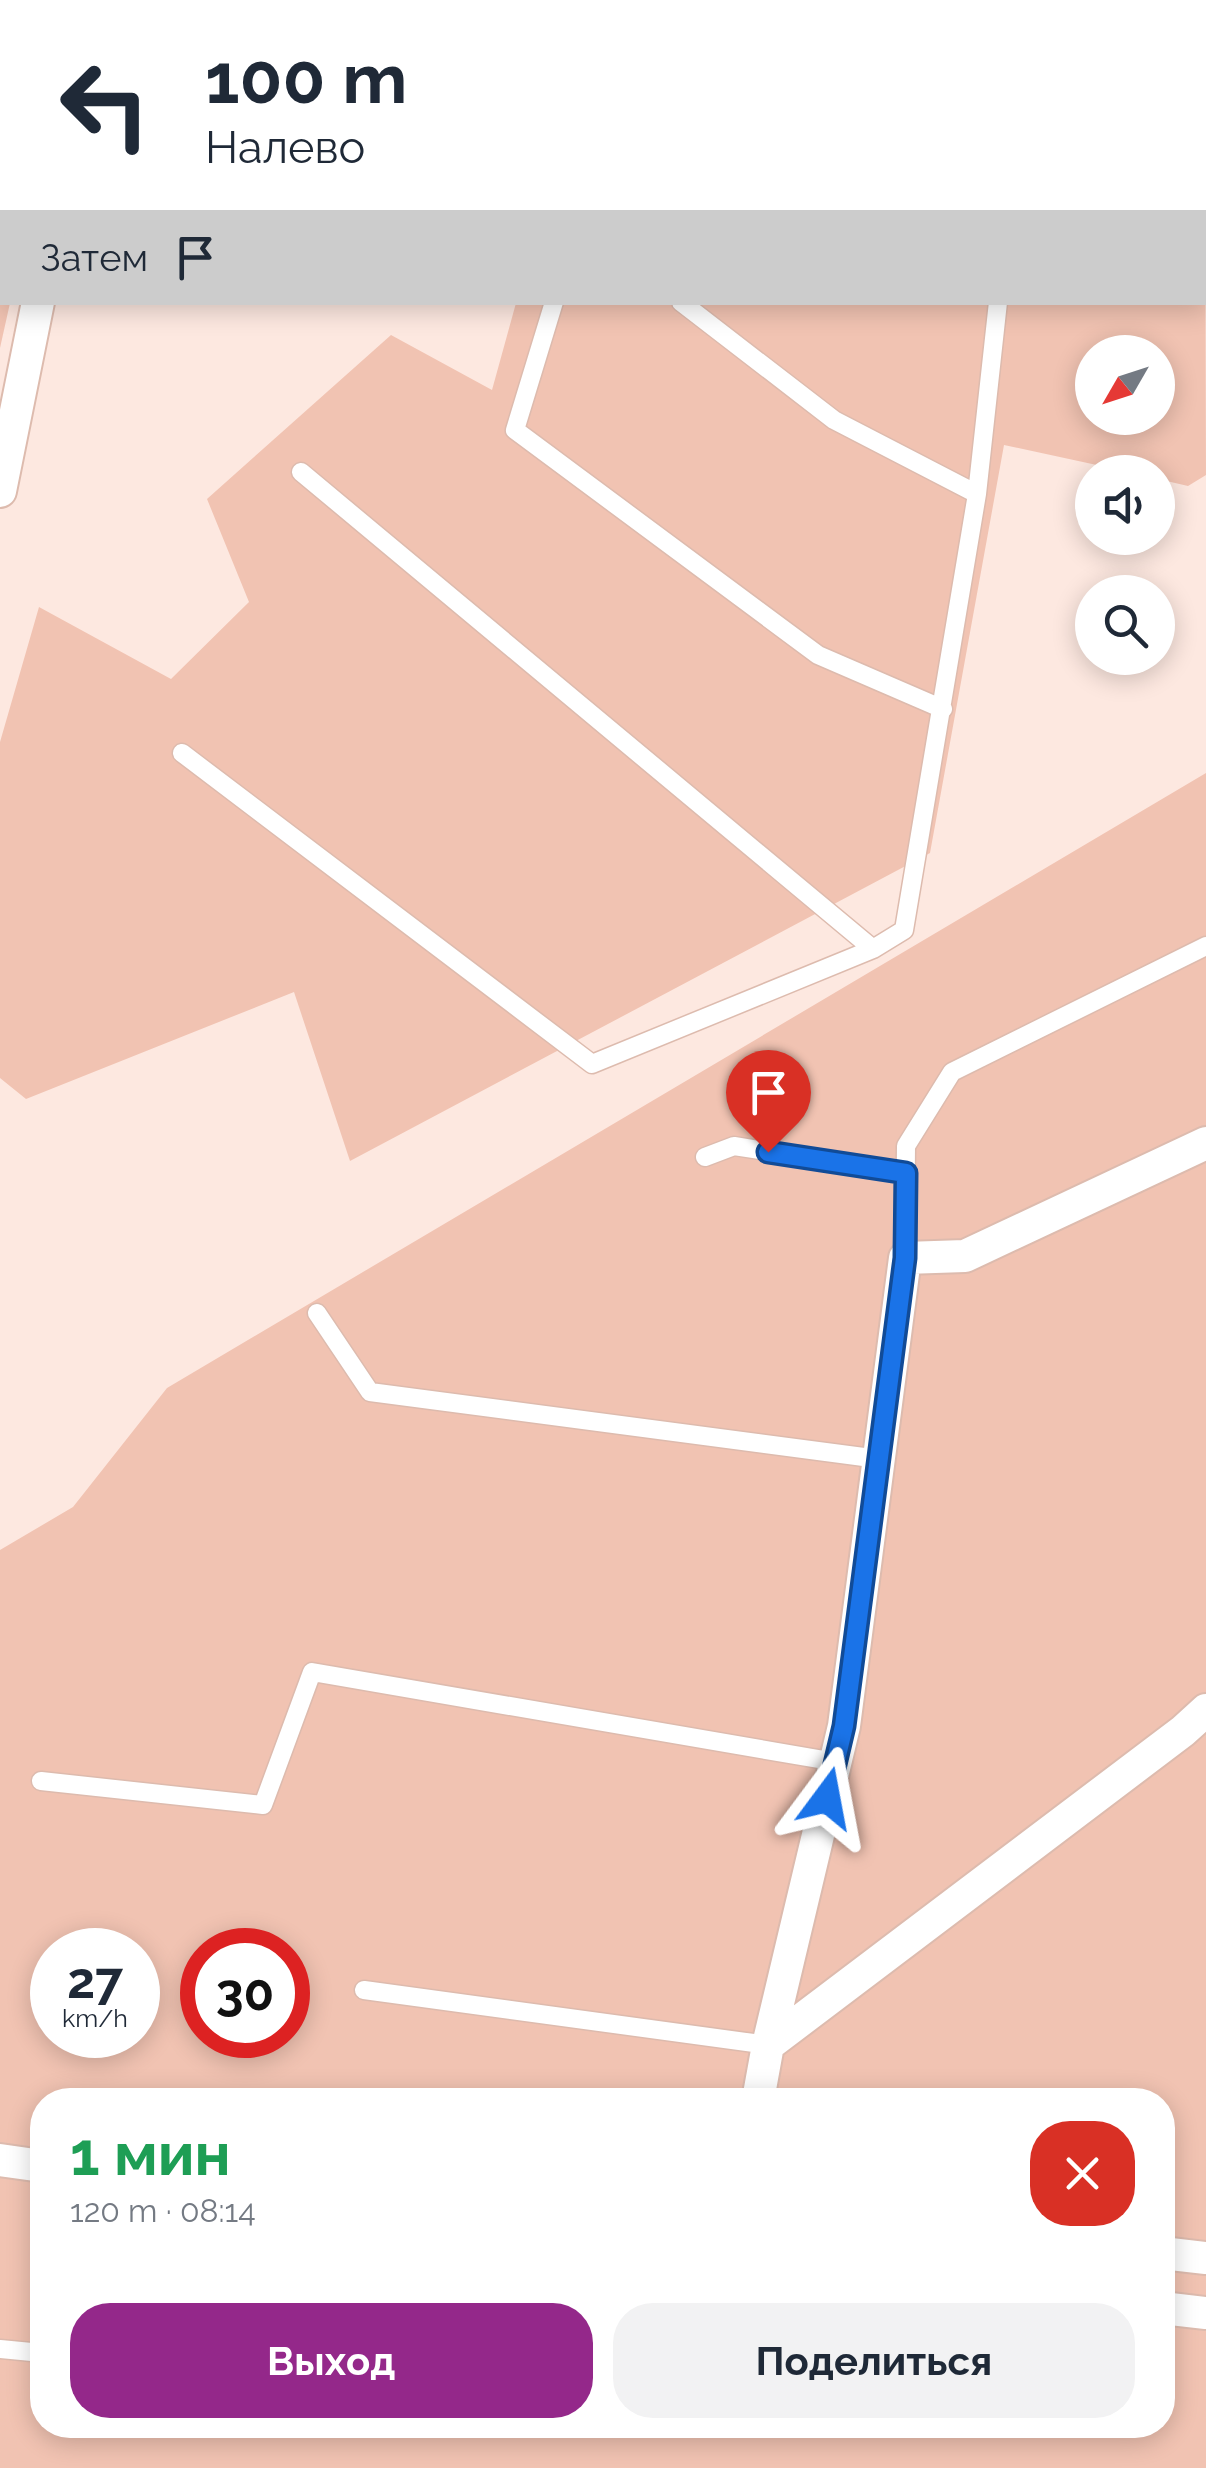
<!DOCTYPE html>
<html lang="ru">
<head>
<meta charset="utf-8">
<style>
	:root { --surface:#fff; --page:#f2f2f3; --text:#1f2937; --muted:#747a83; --accent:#94288a }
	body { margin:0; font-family:Raleway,sans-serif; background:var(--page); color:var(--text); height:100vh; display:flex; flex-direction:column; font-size:38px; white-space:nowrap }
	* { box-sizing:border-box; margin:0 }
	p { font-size:32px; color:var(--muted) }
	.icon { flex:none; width:55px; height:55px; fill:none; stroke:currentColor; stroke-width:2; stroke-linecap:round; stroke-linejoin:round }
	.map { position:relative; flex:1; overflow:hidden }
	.drawer { position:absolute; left:30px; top:2088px; width:1145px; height:350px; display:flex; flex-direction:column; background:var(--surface); border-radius:40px; box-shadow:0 5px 25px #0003 }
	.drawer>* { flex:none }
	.banner { position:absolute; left:0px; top:0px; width:1208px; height:305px; box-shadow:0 5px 25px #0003; background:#fff; color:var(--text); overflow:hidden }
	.needle { width:65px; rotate:231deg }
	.fabs { position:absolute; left:1075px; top:335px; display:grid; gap:20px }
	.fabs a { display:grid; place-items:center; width:100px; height:100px; border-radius:50%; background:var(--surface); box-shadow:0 5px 25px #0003; font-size:50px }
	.speed { position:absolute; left:30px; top:1928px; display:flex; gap:20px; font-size:50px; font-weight:700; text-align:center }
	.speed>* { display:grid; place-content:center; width:130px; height:130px; border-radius:50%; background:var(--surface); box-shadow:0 5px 25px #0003; line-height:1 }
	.speed small { font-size:25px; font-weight:400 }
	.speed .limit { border:15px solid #d22; background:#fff; color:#111 }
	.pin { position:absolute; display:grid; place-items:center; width:85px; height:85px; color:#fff; margin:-102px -42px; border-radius:50% 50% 50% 0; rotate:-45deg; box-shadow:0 0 10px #0007 }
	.pin .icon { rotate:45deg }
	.me { position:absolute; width:110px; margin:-55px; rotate:13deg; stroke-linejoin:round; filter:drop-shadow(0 0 8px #0008) }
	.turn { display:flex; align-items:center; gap:35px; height:210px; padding:0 40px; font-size:45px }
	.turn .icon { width:130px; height:130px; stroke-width:2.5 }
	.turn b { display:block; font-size:70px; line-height:85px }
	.then { display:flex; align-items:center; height:95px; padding:0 40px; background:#0003; gap:20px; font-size:38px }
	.round { display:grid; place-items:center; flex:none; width:105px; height:105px; border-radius:40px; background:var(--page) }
	.head { display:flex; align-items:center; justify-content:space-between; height:170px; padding:0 40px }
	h1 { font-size:60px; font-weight:700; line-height:75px; color:#1e9e55 }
	.action { display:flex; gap:20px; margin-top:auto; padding:20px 40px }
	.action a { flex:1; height:115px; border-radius:40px; background:var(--accent); color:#fff; font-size:40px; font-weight:700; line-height:115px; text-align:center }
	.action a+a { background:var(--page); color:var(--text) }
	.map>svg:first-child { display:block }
</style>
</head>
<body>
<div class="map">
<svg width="1206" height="2468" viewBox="0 0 1206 2468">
	<rect width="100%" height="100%" fill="#fde8e0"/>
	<path fill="#f1c3b2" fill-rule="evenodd" d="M 0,0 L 79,0 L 2,2 L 2,302 L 10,303 L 0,348 Z
		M 537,0 L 1096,0 L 1098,2 L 546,2 Z
		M 1205,126 L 1206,475 L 1188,486 L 1158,479 L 1158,472 L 1129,472 L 1004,445 L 930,853 L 350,1161 L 294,992 L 26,1099 L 0,1078 L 0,742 L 39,607 L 171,679 L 249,602 L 207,499 L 391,335 L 492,390 L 516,303 L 1205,302 ZM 1092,352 L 1158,352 L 1158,418 L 1092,418 Z
		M 1206,773 L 1206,2468 L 0,2468 L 0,1550 L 73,1507 L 167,1388 ZM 52,1950 L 138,1950 L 138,2035 L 52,2035 ZM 202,1950 L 288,1950 L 288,2035 L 202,2035 ZM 42,2100 L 1162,2100 L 1162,2425 L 42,2425 Z"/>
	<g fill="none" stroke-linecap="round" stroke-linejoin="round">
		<defs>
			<path id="service" d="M 714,0 L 718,2
				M 658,2 L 659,0
				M 1019,2 L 1019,0
				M 0,254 L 2,255
				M 554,302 L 515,430 L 818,655 L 943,709
				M 681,302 L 834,420 L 977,494
				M 301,472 L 873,949
				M 182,753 L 592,1064 L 873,949 L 904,930 L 977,494 L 998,302
				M 705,1157 L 734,1146 L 905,1173
				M 905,1258 L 906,1146 L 952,1072 L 1206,946
				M 317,1313 L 370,1392 L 879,1459
				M 41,1781 L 263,1805 L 312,1672 L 836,1762
				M 364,1990 L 768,2045
				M 0,2349 L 42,2353"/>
			<path id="minor" d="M 104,2 L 104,0
				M 0,491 L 38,302
				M 1206,1143 L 965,1256 L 905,1258 L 844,1726 L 768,2045 L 1183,1731 L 1206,1710
				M 758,2100 L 768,2045
				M 0,2160 L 42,2166
				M 1162,2253 L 1206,2258
				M 1162,2308 L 1206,2313"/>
		</defs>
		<use href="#service" stroke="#ddbbae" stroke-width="21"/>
		<use href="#minor" stroke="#ddbbae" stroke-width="36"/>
		<use href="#service" stroke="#fff" stroke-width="18"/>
		<use href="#minor" stroke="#fff" stroke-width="32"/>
	</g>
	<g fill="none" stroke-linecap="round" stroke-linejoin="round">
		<defs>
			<path id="route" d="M 768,1152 L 906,1173 L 905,1258 L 844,1726 L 827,1798"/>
		</defs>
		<use href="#route" stroke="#114b97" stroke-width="25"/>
		<use href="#route" stroke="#1a73e8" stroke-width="18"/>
	</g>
</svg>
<div class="fabs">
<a><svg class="needle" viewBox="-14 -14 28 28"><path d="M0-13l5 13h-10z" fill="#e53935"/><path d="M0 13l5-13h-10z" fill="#747a83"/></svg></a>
<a><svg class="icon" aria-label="sound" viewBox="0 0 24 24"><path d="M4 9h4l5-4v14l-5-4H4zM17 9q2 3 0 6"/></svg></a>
<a><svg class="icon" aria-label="search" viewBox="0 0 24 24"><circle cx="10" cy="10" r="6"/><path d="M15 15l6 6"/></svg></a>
</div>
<div class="speed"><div>27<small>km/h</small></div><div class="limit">30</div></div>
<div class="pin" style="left:768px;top:1152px;background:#d93025"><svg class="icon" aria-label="arrive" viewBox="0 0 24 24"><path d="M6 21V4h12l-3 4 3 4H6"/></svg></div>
<svg class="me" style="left:827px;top:1798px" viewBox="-20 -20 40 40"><path d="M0-17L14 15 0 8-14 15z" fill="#1a73e8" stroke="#fff" stroke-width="4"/></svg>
<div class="banner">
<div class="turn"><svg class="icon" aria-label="left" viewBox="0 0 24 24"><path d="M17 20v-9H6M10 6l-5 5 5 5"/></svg><div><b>100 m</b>Налево</div></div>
<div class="then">Затем<svg class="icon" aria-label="arrive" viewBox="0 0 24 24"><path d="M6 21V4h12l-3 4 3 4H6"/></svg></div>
</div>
<section class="drawer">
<div class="head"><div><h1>1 мин</h1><p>120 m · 08:14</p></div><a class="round" style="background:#d93025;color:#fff"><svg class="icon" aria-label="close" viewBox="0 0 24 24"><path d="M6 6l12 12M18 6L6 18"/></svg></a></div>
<div class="action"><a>Выход</a><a>Поделиться</a></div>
</section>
</div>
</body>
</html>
